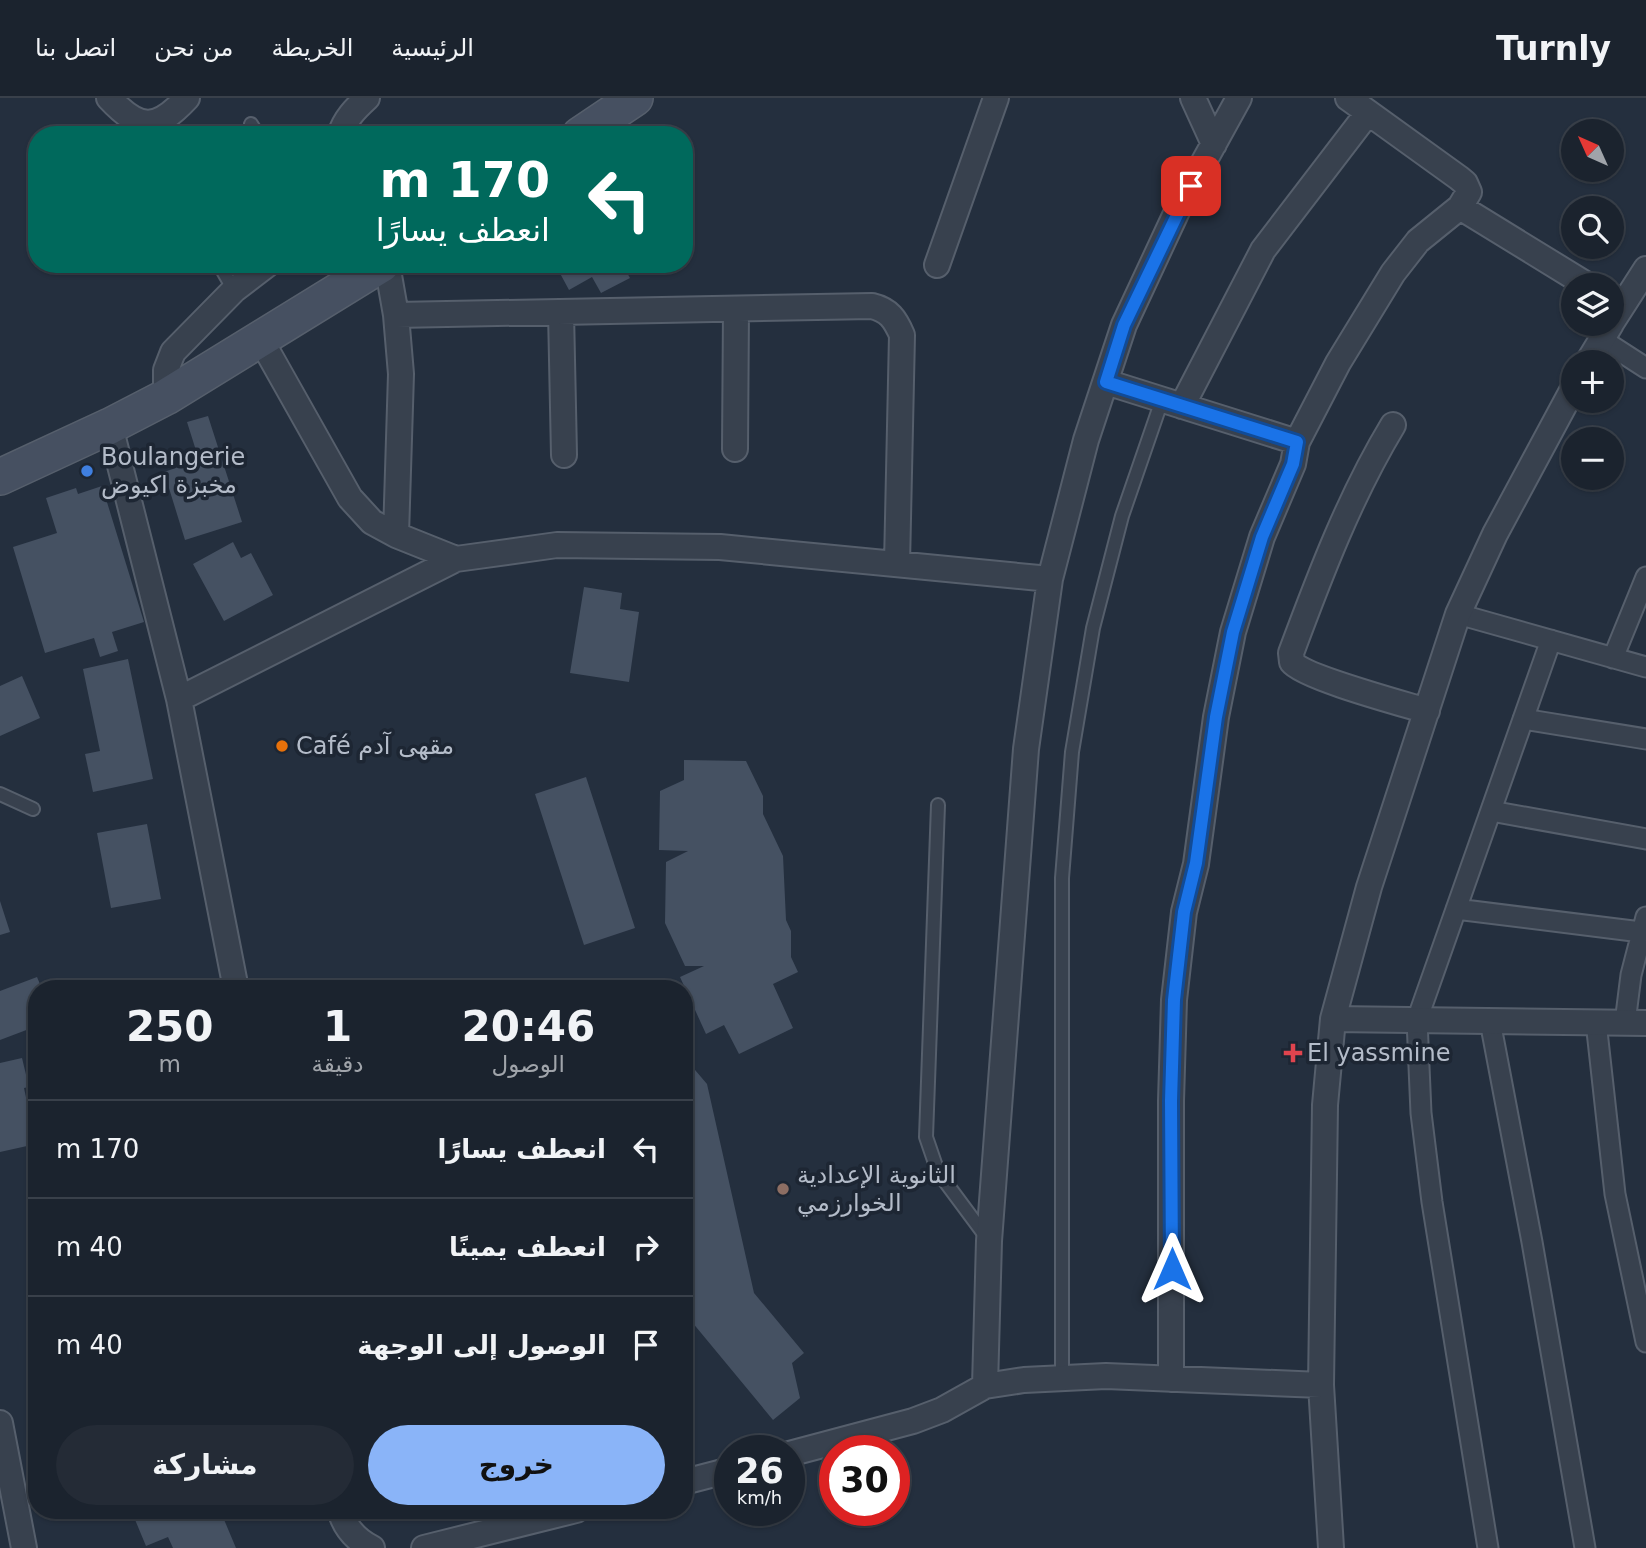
<!DOCTYPE html>
<html lang="ar">
<head>
<meta charset="utf-8">
<style>
	:root { --surface:#1b232e; --page:#242b36; --text:#f1f3f6; --muted:#a0a4aa; --line:#39404a; --accent:#8ab4f8 }
	body { margin:0; font-family:"DejaVu Sans",Cairo,sans-serif; background:var(--page); color:var(--text); direction:rtl; height:100vh; display:flex; flex-direction:column; font-size:26px; white-space:nowrap }
	* { box-sizing:border-box; margin:0 }
	p { font-size:23px; color:var(--muted) }
	.icon { flex:none; width:38px; height:38px; fill:none; stroke:currentColor; stroke-width:2; stroke-linecap:round; stroke-linejoin:round }
	.map { position:relative; flex:1; overflow:hidden; direction:ltr }
	.details { position:absolute; left:28px; top:882px; width:665px; height:539px; display:flex; flex-direction:column; background:var(--surface); border-radius:28px; box-shadow:0 2px 5px #0004,0 0 0 2px var(--line); direction:rtl }
	.details>* { flex:none }
	.banner { position:absolute; left:28px; top:28px; width:665px; height:147px; border-radius:28px; box-shadow:0 2px 5px #0004,0 0 0 2px var(--line); direction:rtl; background:#00695c; color:#fff; overflow:hidden }
	.needle { width:46px; rotate:315deg }
	.fabs { position:absolute; left:1561px; top:21px; display:grid; gap:14px }
	.fabs a { display:grid; place-items:center; width:63px; height:63px; border-radius:50%; background:var(--surface); box-shadow:0 2px 5px #0004,0 0 0 2px var(--line); font-size:35px }
	.speed { position:absolute; left:714px; top:1337px; display:flex; gap:14px; font-size:35px; font-weight:700; text-align:center }
	.speed>* { display:grid; place-content:center; width:91px; height:91px; border-radius:50%; background:var(--surface); box-shadow:0 2px 5px #0004,0 0 0 2px var(--line); line-height:1 }
	.speed small { font-size:18px; font-weight:400 }
	.speed .limit { border:10px solid #d22; background:#fff; color:#111 }
	.pin { position:absolute; display:grid; place-items:center; width:60px; height:60px; color:#fff; margin:-30px; border-radius:14px; box-shadow:0 4px 10px #0006 }
	.me { position:absolute; width:77px; margin:-38px; rotate:0deg; stroke-linejoin:round; filter:drop-shadow(0 0 5px #0008) }
	.turn { display:flex; align-items:center; gap:24px; height:147px; padding:0 28px; font-size:32px }
	.turn .icon { width:91px; height:91px; stroke-width:2.5 }
	.turn b { display:block; font-size:49px; line-height:60px }
	.eta { display:flex; justify-content:space-evenly; align-items:center; height:119px; text-align:center }
	.eta b { font-size:42px; font-weight:600; line-height:49px }
	.primary-button { display:flex; gap:14px; margin-top:auto; padding:14px 28px }
	.primary-button a { flex:1; height:80px; border-radius:42px; background:var(--accent); color:#111; font-size:28px; font-weight:600; line-height:80px; text-align:center }
	.primary-button a+a { background:var(--page); color:var(--text) }
	ul { padding:0; list-style:none }
	li { display:flex; align-items:center; gap:21px; height:98px; padding:0 28px; border-top:2px solid var(--line) }
	li div { flex:1 }
	li b { display:block; font-size:26px }
	li em { font-style:normal }
	header { display:flex; align-items:center; gap:42px; box-sizing:border-box; height:98px; padding:0 35px; background:var(--surface); border-bottom:2px solid var(--line) }
	header strong { font-size:33px }
	nav { display:flex; gap:38px; margin-inline-start:auto; font-size:24px }
	.map>svg:first-child { display:block }
</style>
</head>
<body>
<header>
<strong>Turnly</strong>
<nav><a>الرئيسية</a><a>الخريطة</a><a>من نحن</a><a>اتصل بنا</a></nav>
</header>
<div class="map">
<svg width="1646" height="1450" viewBox="0 0 1646 1450">
	<rect width="100%" height="100%" fill="#242f3e"/>
	<path fill="#455162" d="M 555,166 L 622,166 L 630,180 L 601,195 L 592,179 L 569,192 Z
		M 208,318 L 242,424 L 185,442 L 164,374 L 199,362 L 187,324 Z
		M 102,388 L 144,524 L 112,534 L 118,553 L 100,559 L 94,540 L 45,555 L 13,449 L 57,435 L 46,400 L 76,390 L 78,396 Z
		M 233,444 L 241,460 L 251,455 L 273,497 L 224,523 L 193,466 Z
		M 584,489 L 622,495 L 620,511 L 639,514 L 629,584 L 570,575 Z
		M 128,561 L 153,681 L 93,694 L 85,656 L 100,653 L 83,571 Z
		M 22,578 L 40,620 L 0,638 L 0,588 Z
		M 684,662 L 746,663 L 763,698 L 763,716 L 783,758 L 786,822 L 791,833 L 791,859 L 798,874 L 773,886 L 793,930 L 739,956 L 724,927 L 706,936 L 680,879 L 704,868 L 685,868 L 665,825 L 666,764 L 688,753 L 659,752 L 660,693 L 684,682 Z
		M 586,679 L 635,830 L 584,847 L 535,696 Z
		M 147,726 L 161,801 L 111,810 L 97,735 Z
		M 0,803 L 10,834 L 0,837 Z
		M 37,879 L 42,891 L 37,891 L 37,928 L 0,942 L 0,893 Z
		M 684,959 L 707,986 L 754,1195 L 804,1255 L 792,1265 L 800,1300 L 773,1322 L 687,1218 L 684,1207 Z
		M 22,960 L 29,989 L 24,990 L 36,1046 L 0,1054 L 0,965 Z
		M 131,1412 L 220,1412 L 236,1450 L 173,1450 L 168,1439 L 146,1448 Z"/>
	<g fill="none" stroke-linecap="round" stroke-linejoin="round">
		<defs>
			<path id="service" d="M 251,26 L 258,37
				M 219,166 L 234,192
				M 0,696 L 33,711
				M 938,707 L 926,1039 L 938,1074 L 987,1140
				M 1062,1280 L 1062,780 L 1072,654 L 1093,530 L 1122,418 L 1162,302"/>
			<path id="pedestrian" d="M 1601,241 L 1646,270
				M 1458,516 L 1646,569
				M 1613,560 L 1646,479
				M 1523,621 L 1646,641
				M 1491,713 L 1646,741
				M 1456,811 L 1641,834
				M 1490,923 L 1532,1144 L 1585,1450
				M 1596,924 L 1615,1096 L 1646,1244
				M 1625,925 L 1631,877 L 1646,819
				M 1488,1450 L 1432,1104 L 1421,1015 L 1417,922 L 1551,542"/>
			<path id="minor" d="M 109,0 C 140,33 156,33 187,0
				M 1193,0 L 1214,46
				M 340,37 C 345,21 355,11 367,0
				M 1460,109 L 1587,187
				M 387,166 L 396,217 L 401,276 L 396,437
				M 937,167 L 996,0
				M 561,214 L 564,357
				M 396,217 L 872,208 C 889,212 895,221 902,237 L 897,466
				M 1612,224 L 1646,171
				M 261,242 L 350,400 L 372,424 L 396,437 L 456,461
				M 1588,264 L 1611,226
				M 1106,284 L 1297,344 L 1293,366 L 1262,439 L 1233,534 L 1216,619 L 1196,766 L 1184,814 L 1174,902 L 1171,1003 L 1171,1281
				M 166,299 L 166,272 L 173,254 L 234,192 L 268,166
				M 1182,308 L 1263,152 L 1367,16
				M 1393,327 C 1350,398 1320,477 1291,555 L 1292,564 C 1303,579 1404,606 1427,613
				M 110,328 L 179,601 L 236,891
				M 1297,344 L 1338,265 L 1393,175 L 1418,143 L 1460,109 L 1469,94 L 1465,85 L 1459,80 L 1348,0
				M 735,351 L 736,211
				M 179,601 L 456,461 L 557,447 L 720,449 L 1050,481
				M 1333,921 L 1646,925
				M 985,1288 L 989,1143 L 1026,651 L 1050,481 L 1086,342 L 1124,227 L 1179,109 L 1239,0
				M 0,1325 L 24,1450
				M 789,1356 L 913,1323 L 942,1312 L 985,1288 L 1024,1282 L 1106,1278 L 1321,1287
				M 684,1384 L 730,1372
				M 340,1412 C 345,1430 356,1442 372,1450
				M 424,1450 L 576,1412
				M 1331,1450 L 1321,1287 L 1325,1007 L 1333,921 L 1369,789 L 1458,516 L 1495,436 L 1573,291"/>
			<path id="secondary" d="M 580,37 L 635,0
				M 0,379 L 110,328 L 166,299 L 382,166"/>
		</defs>
		<use href="#service" stroke="#565f6c" stroke-width="16"/>
		<use href="#pedestrian" stroke="#565f6c" stroke-width="23"/>
		<use href="#minor" stroke="#565f6c" stroke-width="28"/>
		<use href="#secondary" stroke="#565f6c" stroke-width="38"/>
		<use href="#service" stroke="#38414e" stroke-width="12"/>
		<use href="#pedestrian" stroke="#38414e" stroke-width="19"/>
		<use href="#minor" stroke="#38414e" stroke-width="24"/>
		<use href="#secondary" stroke="#465061" stroke-width="35"/>
	</g>
	<g fill="none" stroke-linecap="round" stroke-linejoin="round">
		<defs>
			<path id="route" d="M 1172,1171 L 1171,1003 L 1174,902 L 1184,814 L 1196,765 L 1216,619 L 1233,534 L 1262,439 L 1293,366 L 1297,344 L 1106,284 L 1124,227 L 1191,88"/>
		</defs>
		<use href="#route" stroke="#114b97" stroke-width="18"/>
		<use href="#route" stroke="#1a73e8" stroke-width="12"/>
	</g>
	<circle fill="#3f7fe0" stroke="#1d2633" stroke-width="2.5" cx="87" cy="373" r="7"/>
	<circle fill="#e8710a" stroke="#1d2633" stroke-width="2.5" cx="282" cy="648" r="7"/>
	<path fill="#e0444e" stroke="#1d2633" stroke-width="2.5" d="M1289.5 944.5h7v7h7v7h-7v7h-7v-7h-7v-7h7z"/>
	<circle fill="#8d6e63" stroke="#1d2633" stroke-width="2.5" cx="783" cy="1091" r="7"/>
	<g text-anchor="middle" stroke-width="7" stroke-linejoin="round" paint-order="stroke">
		<g font-size="24" fill="#b4bcc9" stroke="#1d2633" text-anchor="start">
			<text x="101" y="367">Boulangerie<tspan x="101" dy="28">مخبزة اكيوض</tspan></text>
			<text x="296" y="656">Café مقهى آدم</text>
			<text x="1307" y="963">El yassmine</text>
			<text x="797" y="1085">الثانوية الإعدادية<tspan x="797" dy="28">الخوارزمي</tspan></text>
		</g>
	</g>
</svg>
<div class="fabs">
<a><svg class="needle" viewBox="-14 -14 28 28"><path d="M0-13l5 13h-10z" fill="#e53935"/><path d="M0 13l5-13h-10z" fill="#a0a4aa"/></svg></a>
<a><svg class="icon" aria-label="search" viewBox="0 0 24 24"><circle cx="10" cy="10" r="6"/><path d="M15 15l6 6"/></svg></a>
<a><svg class="icon" aria-label="layers" viewBox="0 0 24 24"><path d="M12 4l9 5-9 5-9-5zM3 14l9 5 9-5"/></svg></a>
<a>+</a>
<a>−</a>
</div>
<div class="speed"><div>26<small>km/h</small></div><div class="limit">30</div></div>
<div class="pin" style="left:1191px;top:88px;background:#d93025"><svg class="icon" aria-label="arrive" viewBox="0 0 24 24"><path d="M6 21V4h12l-3 4 3 4H6"/></svg></div>
<svg class="me" style="left:1172px;top:1171px" viewBox="-20 -20 40 40"><path d="M0-17L14 15 0 8-14 15z" fill="#1a73e8" stroke="#fff" stroke-width="4"/></svg>
<div class="banner">
<div class="turn"><svg class="icon" aria-label="left" viewBox="0 0 24 24"><path d="M17 20v-9H6M10 6l-5 5 5 5"/></svg><div><b>170 m</b>انعطف يسارًا</div></div>
</div>
<section class="details">
<div class="eta">
<div><b>20:46</b><p>الوصول</p></div>
<div><b>1</b><p>دقيقة</p></div>
<div><b>250</b><p>m</p></div>
</div>
<ul>
<li><svg class="icon" aria-label="left" viewBox="0 0 24 24"><path d="M17 20v-9H6M10 6l-5 5 5 5"/></svg><div><b>انعطف يسارًا</b></div><em>170 m</em></li>
<li><svg class="icon" aria-label="right" viewBox="0 0 24 24"><path d="M7 20v-9h11M14 6l5 5-5 5"/></svg><div><b>انعطف يمينًا</b></div><em>40 m</em></li>
<li><svg class="icon" aria-label="arrive" viewBox="0 0 24 24"><path d="M6 21V4h12l-3 4 3 4H6"/></svg><div><b>الوصول إلى الوجهة</b></div><em>40 m</em></li>
</ul>
<div class="primary-button"><a>خروج</a><a>مشاركة</a></div>
</section>
</div>
</body>
</html>
